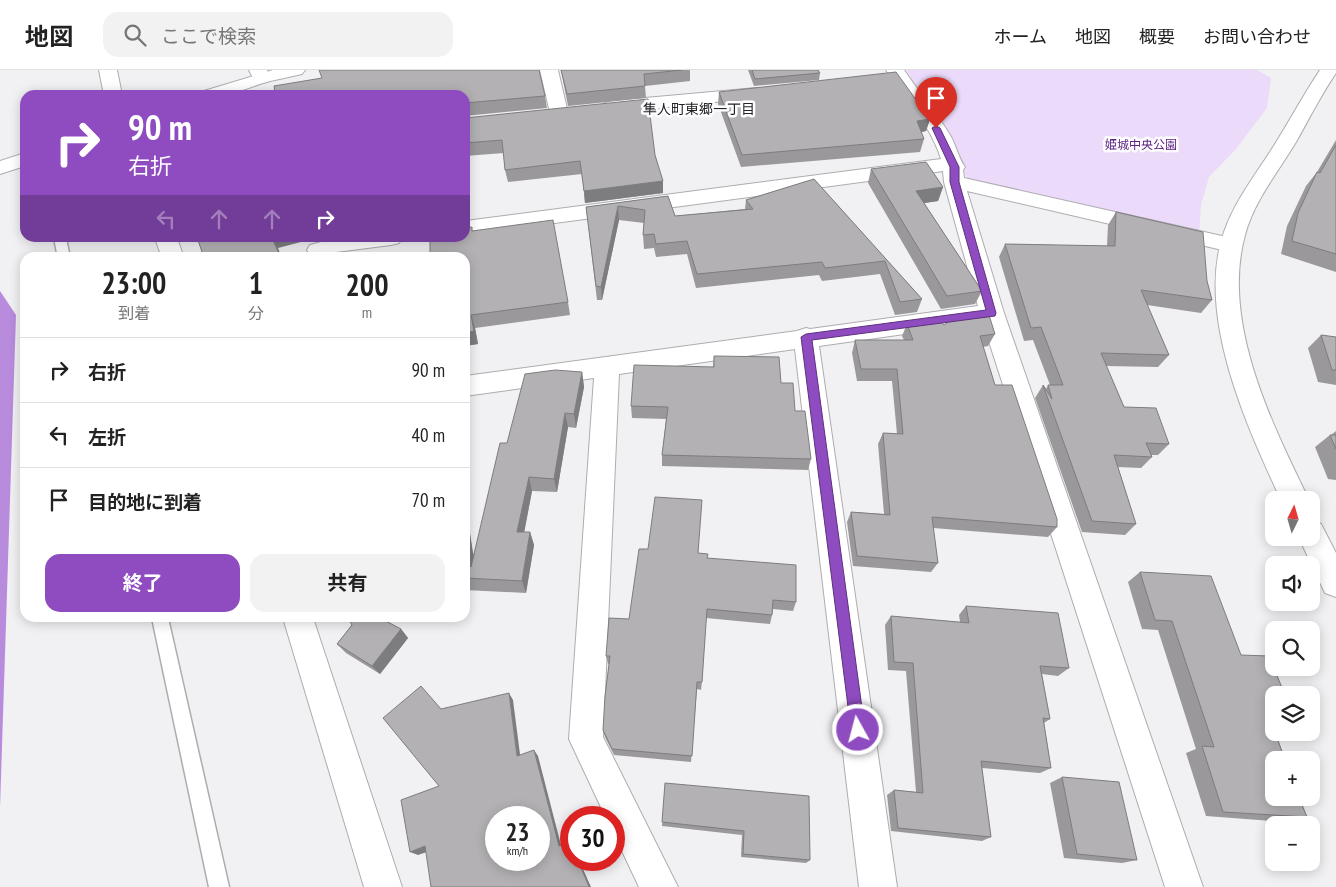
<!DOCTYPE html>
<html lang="ja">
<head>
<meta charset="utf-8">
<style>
	:root { --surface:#fff; --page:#f2f2f2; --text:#222; --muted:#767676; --line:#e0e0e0; --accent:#8f4cc0 }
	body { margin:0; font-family:"PT Sans Narrow","Noto Sans JP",sans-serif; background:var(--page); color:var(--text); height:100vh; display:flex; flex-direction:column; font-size:19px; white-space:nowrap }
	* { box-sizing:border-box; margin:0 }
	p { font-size:16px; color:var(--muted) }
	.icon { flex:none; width:28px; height:28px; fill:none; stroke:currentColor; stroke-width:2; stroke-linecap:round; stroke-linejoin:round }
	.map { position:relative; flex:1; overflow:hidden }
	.sheet { position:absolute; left:20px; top:182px; width:450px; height:370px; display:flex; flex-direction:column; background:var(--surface); border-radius:15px; box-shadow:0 2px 12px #0003 }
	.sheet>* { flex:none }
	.guide { position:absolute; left:20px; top:20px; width:450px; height:152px; border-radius:15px; box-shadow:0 2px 12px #0003; background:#8f4cc0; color:#fff; overflow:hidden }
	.needle { width:32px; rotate:5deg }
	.fabs { position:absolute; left:1265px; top:421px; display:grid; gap:10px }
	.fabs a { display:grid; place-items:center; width:55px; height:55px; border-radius:10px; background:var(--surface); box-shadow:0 2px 12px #0003; font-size:25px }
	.speed { position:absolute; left:485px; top:736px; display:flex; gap:10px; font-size:25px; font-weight:700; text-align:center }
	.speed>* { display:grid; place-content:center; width:65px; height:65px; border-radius:50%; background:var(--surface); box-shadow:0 2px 12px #0003; line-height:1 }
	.speed small { font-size:12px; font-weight:400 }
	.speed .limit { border:8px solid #d22; background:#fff; color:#111 }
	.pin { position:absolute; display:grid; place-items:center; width:42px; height:42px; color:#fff; margin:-51px -21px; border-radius:50% 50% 50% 0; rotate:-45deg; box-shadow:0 0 5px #0007 }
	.pin .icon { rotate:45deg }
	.me { position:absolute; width:55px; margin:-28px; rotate:353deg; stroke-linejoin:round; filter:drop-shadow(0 0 4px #0008) }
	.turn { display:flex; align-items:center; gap:18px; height:105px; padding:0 25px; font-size:22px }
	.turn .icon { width:65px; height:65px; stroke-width:2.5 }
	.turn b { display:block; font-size:35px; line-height:42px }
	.lanes { display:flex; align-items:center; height:48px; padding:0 25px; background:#0003; justify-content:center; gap:25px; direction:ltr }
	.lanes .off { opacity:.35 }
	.eta { display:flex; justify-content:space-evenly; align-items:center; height:85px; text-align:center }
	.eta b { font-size:30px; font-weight:700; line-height:35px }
	.cta { display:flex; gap:10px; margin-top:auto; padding:10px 25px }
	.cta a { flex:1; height:58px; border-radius:15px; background:var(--accent); color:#fff; font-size:20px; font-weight:700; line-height:58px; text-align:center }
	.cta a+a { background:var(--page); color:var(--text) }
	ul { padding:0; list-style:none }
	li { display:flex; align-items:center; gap:15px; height:65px; padding:0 25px; border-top:1px solid var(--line) }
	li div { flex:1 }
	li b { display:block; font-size:19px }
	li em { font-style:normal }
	header { display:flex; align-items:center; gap:30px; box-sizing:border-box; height:70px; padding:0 25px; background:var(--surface); border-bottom:1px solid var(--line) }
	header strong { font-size:24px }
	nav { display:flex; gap:28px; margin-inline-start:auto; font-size:18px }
	.search { width:350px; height:45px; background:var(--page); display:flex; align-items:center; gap:12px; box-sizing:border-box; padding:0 18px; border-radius:15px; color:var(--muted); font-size:19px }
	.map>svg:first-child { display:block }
</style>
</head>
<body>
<header>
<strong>地図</strong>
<div class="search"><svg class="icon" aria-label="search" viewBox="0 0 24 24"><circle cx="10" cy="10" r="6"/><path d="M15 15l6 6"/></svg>ここで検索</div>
<nav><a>ホーム</a><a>地図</a><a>概要</a><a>お問い合わせ</a></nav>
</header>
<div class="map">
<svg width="1336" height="817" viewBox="0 0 1336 817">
	<rect width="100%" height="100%" fill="#f1f0f3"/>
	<path fill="#ebdafa" d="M 906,0 L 1257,0 L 1271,8 L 1267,38 L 1236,79 L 1209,107 L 1201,135 L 1199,164 L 969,112 L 943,59 Z"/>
	<path fill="#b88bdd" d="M 0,221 L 16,245 L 0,738 Z"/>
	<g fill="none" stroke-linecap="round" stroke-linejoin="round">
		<defs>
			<path id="lane" d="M 54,168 L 66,168 L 70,188 L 58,188 Z
				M 152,548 L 168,548 L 229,817 L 209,817 Z"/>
			<path id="street" d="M 99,0 L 117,0 L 122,25 L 104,25 Z
				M 249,0 L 267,0 L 270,8 L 267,12 L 261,13 L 255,12 Z
				M 540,0 L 558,0 L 568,43 L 566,47 L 559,49 L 552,47 L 550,43 Z
				M 886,0 L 904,0 C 919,22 936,42 950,65 C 956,75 958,87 965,97 L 963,100 L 964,108 L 1231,168 L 1239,170 L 1242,175 L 1239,180 L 1231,182 L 967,121 L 1004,243 L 1203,817 L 1165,817 L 983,253 L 819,276 L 897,817 L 859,817 L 795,279 L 619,304 L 603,667 L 678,817 L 639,817 L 614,764 L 614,748 L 606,748 L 569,669 L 594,308 L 465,326 L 465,306 L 797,261 L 806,258 L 810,259 L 978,236 L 944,112 L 943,101 L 465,165 L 465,151 L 941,89 C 931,56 905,28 886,0 Z
				M 756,18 L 762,19 L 765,23 L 762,27 L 612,43 L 605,41 L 603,37 L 605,33 L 612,31 Z
				M 155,168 L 177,168 L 184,188 L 162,188 Z
				M 336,168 L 402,168 L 399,173 L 391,175 L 336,182 L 318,187 L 310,185 L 307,180 L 310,175 Z
				M 283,548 L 313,548 L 402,817 L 364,817 Z"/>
			<path id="secondary" d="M 273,0 L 305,0 L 302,4 L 266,12 L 228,25 L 201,25 L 204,21 Z
				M 1320,0 L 1336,0 L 1336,3 C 1321,25 1309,49 1296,72 C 1278,102 1254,131 1245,165 C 1221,252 1272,354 1309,430 L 1281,430 C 1247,357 1195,244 1224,162 C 1235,130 1257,103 1275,74 C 1290,50 1304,24 1320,0 Z
				M 25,83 L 25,96 L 0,104 L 0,91 Z
				M 1311,450 L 1321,454 L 1336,483 L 1336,527 L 1325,523 L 1299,468 L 1311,468 Z"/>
		</defs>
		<use href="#lane" stroke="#aeacaf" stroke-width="3"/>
		<use href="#street" stroke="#aeacaf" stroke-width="2"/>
		<use href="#secondary" stroke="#aeacaf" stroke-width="2"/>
		<use href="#lane" fill="#fff" fill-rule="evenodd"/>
		<use href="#street" fill="#fff" fill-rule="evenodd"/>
		<use href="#secondary" fill="#fff" fill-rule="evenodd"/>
	</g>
	<path fill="#9a989b" d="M 561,0 L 690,0 L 690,11 L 645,16 L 646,28 L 568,36 Z
		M 748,0 L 818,0 L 820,3 L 819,10 L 754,16 Z
		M 719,22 L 930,49 L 926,61 L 921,62 L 924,69 L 920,82 L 741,97 L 718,34 Z
		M 465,25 L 545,26 L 547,38 L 465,46 Z
		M 465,48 L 655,85 L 663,111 L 663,123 L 585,133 L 582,104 L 508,112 L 505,100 L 504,83 L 465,86 Z
		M 1336,70 L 1336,202 L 1281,184 L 1287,156 L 1306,116 L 1317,102 Z
		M 871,99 L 943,117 L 938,131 L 924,133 L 982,221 L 975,234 L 941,239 L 868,113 Z
		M 814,109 L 922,229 L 917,242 L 895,245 L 880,204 L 822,211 L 819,205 L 696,218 L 687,184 L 656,187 L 654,178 L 644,179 L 643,165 L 644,153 L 619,150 L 602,230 L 597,230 L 586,137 L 668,126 L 675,146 L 745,139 L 746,130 Z
		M 1116,142 L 1207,211 L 1212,230 L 1201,243 L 1147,235 L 1169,285 L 1158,297 L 1106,296 L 1124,337 L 1169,374 L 1158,385 L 1151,385 L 1152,387 L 1141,398 L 1118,397 L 1136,454 L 1125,465 L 1082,462 L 1035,328 L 1043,315 L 1046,319 L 1048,315 L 1050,315 L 1033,270 L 1024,271 L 999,187 L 1005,174 L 1107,176 L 1108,155 Z
		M 473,161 L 568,232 L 570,245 L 475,258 L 478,274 L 465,276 Z
		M 907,254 L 944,255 L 995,264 L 988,276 L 983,277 L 995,315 L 1057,457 L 1048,467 L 933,458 L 938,493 L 931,502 L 853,496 L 847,452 L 851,442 L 884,444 L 878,374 L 883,363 L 897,364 L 892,311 L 857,311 L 852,283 L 855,270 L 904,270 L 902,266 Z
		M 1321,265 L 1336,267 L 1336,315 L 1318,312 L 1308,278 Z
		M 714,286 L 781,313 L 795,341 L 811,389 L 808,400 L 662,396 L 662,385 L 666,349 L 632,348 L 631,336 L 713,297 Z
		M 582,302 L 584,317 L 576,358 L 568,357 L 557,422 L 532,421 L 524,462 L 530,462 L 534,475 L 526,523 L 465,520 L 465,430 L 473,486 L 507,373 Z
		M 1336,361 L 1336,410 L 1328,409 L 1315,377 L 1330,365 L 1331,365 Z
		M 698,483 L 796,532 L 793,541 L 773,539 L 772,545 L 770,554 L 706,548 L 702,612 L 701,620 L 697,619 L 691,692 L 614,685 L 605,667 L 603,660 L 609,594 L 608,594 L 606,586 L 629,549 Z
		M 1140,502 L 1241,585 L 1274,625 L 1274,657 L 1273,657 L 1307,747 L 1287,752 L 1206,746 L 1186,683 L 1196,679 L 1158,560 L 1142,559 L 1128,512 Z
		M 966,536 L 1069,598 L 1058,606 L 1042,604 L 1050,649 L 1044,653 L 1051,698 L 1040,703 L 982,698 L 991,767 L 982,771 L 891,761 L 887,725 L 894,720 L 916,722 L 906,601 L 888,600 L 885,555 L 891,546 L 960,552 L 959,545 Z
		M 352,555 L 401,559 L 408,568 L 380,604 L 346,583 L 337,574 Z
		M 1062,707 L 1137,790 L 1122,793 L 1064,788 L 1050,713 Z
		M 665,713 L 810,790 L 806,793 L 741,787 L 742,765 L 662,756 Z"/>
	<path fill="#7d7c7e" d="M 930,49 L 926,61 L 913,64 L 917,51 Z
		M 663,111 L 663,123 L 585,133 L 584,121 Z
		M 943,117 L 938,131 L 911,135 L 916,121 Z
		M 618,136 L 619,150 L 602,230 L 601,217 Z
		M 272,168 L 316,168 L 278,178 L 282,188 L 281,188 Z
		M 471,245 L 475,258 L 478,274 L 465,276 L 465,263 Z
		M 582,302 L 584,317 L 576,358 L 574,344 Z
		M 565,343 L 568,357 L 557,422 L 554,409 Z
		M 529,407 L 532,421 L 522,474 L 517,462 Z
		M 465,430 L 477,509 L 471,497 L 465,457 Z
		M 530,462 L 534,475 L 526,523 L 522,511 Z
		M 401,559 L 408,568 L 380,604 L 372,596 Z
		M 509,623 L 513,630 L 521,692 L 517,686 Z
		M 534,680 L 538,686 L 562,779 L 559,776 Z
		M 425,776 L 433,780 L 418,785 L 410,782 Z
		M 578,790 L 579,790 L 591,817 L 589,817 Z"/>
	<path fill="#b3b1b4" stroke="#7d7c7e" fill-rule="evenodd" d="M 319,0 L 539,0 L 545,26 L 465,33 L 465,25 L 267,25 L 275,23 L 274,16 L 322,8 Z
		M 561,0 L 682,0 L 644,4 L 645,16 L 567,24 Z
		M 752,0 L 818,0 L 820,3 L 755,9 Z
		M 896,2 L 930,49 L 917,51 L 924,69 L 742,85 L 719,22 Z
		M 648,29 L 655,85 L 663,111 L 584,121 L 580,91 L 505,100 L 502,70 L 465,73 L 465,48 Z
		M 1336,75 L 1336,184 L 1292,171 L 1298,143 L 1317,102 L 1320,103 Z
		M 926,92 L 943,117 L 916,121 L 982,221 L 947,226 L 871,99 Z
		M 814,109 L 922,229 L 900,232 L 885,191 L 825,198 L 822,192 L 697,204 L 687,171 L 656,174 L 654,164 L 643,165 L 645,140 L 618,136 L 601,217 L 596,216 L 586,137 L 668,126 L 675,146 L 753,139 L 746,130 Z
		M 1116,142 L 1203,162 L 1207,211 L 1212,230 L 1141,220 L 1169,285 L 1101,283 L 1124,337 L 1156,338 L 1169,374 L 1146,373 L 1152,387 L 1114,385 L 1136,454 L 1092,451 L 1043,315 L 1052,329 L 1048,315 L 1063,315 L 1041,257 L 1031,258 L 1005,174 L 1115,176 Z
		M 553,150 L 568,232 L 471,245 L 474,261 L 465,263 L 465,188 L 430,188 L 430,168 L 465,168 L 465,158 L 472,157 L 472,161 Z
		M 206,168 L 272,168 L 281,188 L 204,188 L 198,170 Z
		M 988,242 L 995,264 L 980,266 L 995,315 L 1012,315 L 1057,449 L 1057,457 L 932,447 L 938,493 L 857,486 L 851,442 L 890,445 L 883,363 L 903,364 L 897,299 L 861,299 L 855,270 L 913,270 L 907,254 L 939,249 L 944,255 L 954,247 Z
		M 1321,265 L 1336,267 L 1336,300 L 1332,300 Z
		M 714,286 L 779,287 L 781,313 L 793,313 L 795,341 L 805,341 L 811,389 L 662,385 L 668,337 L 631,336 L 634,295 L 714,297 Z
		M 555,300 L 582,302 L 574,344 L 565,343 L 554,409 L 529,407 L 517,462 L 530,462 L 522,511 L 465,508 L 465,457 L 471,497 L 500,373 L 507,373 L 525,304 Z
		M 1330,365 L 1336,365 L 1336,379 Z
		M 655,427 L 702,430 L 698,483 L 708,484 L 707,488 L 796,495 L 796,532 L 773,530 L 772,545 L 707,539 L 702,612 L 697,612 L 692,686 L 612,679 L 603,660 L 605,626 L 610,586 L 606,586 L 609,548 L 629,549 L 639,479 L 648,479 Z
		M 1140,502 L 1211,506 L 1241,585 L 1269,586 L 1285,625 L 1274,625 L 1274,649 L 1270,648 L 1274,658 L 1274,662 L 1275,662 L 1285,690 L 1274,690 L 1274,728 L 1299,728 L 1307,747 L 1223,742 L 1202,676 L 1214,677 L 1172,551 L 1155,550 Z
		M 966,536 L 1058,543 L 1069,598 L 1040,596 L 1050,649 L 1043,648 L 1051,698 L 981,691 L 991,767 L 898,758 L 894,720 L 923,723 L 913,593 L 894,592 L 891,546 L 969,553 Z
		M 348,548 L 380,548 L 401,559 L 372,596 L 337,574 L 352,555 Z
		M 421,616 L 441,639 L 509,623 L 517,686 L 534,680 L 559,776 L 570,770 L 571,774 L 571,790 L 578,790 L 589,817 L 431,817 L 425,776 L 410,782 L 401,730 L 439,716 L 383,648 ZM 496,748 L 539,748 L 539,790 L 496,790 Z
		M 1062,707 L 1119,712 L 1137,790 L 1077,784 Z
		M 665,713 L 809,726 L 810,790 L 743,784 L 744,761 L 662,752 Z"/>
	<path fill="#8f4cc0" stroke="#5d317d" d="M 936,56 L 940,58 L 959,97 L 959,112 L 996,243 L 995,246 L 812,270 L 865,660 L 863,665 L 858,667 L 853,665 L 851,660 L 801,267 L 806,264 L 986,240 L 950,112 L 950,97 L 932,58 Z"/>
	<g text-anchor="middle" stroke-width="5" stroke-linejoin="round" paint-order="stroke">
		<g font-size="12" fill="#5d2383" stroke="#fefdff">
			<text x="1141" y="79">姫城中央公園</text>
		</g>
		<g font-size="14" fill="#242324" stroke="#fefdff">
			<text x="699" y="44">隼人町東郷一丁目</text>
		</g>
	</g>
</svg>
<div class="fabs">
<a><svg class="needle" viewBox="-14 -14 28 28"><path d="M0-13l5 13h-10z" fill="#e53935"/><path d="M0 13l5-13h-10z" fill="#767676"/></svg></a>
<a><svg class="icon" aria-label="sound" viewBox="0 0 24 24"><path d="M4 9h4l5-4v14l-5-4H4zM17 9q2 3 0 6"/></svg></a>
<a><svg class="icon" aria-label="search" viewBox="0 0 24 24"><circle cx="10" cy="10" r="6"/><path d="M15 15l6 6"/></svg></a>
<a><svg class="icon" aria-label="layers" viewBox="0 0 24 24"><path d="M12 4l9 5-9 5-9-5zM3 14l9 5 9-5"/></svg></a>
<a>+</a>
<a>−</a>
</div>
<div class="speed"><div>23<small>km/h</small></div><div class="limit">30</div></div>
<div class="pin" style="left:936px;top:58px;background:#d93025"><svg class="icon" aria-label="arrive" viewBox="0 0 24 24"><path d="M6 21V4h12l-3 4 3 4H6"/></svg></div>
<svg class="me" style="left:858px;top:660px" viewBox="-20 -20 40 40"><circle r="17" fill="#8f4cc0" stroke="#fff" stroke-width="3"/><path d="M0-11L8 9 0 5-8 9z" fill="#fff"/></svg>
<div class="guide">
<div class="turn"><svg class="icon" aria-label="right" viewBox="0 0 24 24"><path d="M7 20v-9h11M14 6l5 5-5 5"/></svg><div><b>90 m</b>右折</div></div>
<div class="lanes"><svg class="icon off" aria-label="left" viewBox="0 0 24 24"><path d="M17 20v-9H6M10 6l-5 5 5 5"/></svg><svg class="icon off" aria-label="ahead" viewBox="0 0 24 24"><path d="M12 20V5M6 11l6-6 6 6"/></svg><svg class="icon off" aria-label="ahead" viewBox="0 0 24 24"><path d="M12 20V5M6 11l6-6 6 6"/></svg><svg class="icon" aria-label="right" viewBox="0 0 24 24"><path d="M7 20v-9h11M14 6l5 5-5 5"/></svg></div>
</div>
<section class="sheet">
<div class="eta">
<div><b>23:00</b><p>到着</p></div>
<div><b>1</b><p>分</p></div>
<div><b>200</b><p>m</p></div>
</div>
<ul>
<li><svg class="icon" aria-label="right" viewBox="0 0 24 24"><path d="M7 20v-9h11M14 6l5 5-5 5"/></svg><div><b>右折</b></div><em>90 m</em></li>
<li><svg class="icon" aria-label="left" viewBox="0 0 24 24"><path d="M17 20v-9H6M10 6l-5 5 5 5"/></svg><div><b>左折</b></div><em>40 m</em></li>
<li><svg class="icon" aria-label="arrive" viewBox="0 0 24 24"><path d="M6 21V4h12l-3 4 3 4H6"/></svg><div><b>目的地に到着</b></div><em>70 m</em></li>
</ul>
<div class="cta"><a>終了</a><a>共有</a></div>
</section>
</div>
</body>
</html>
